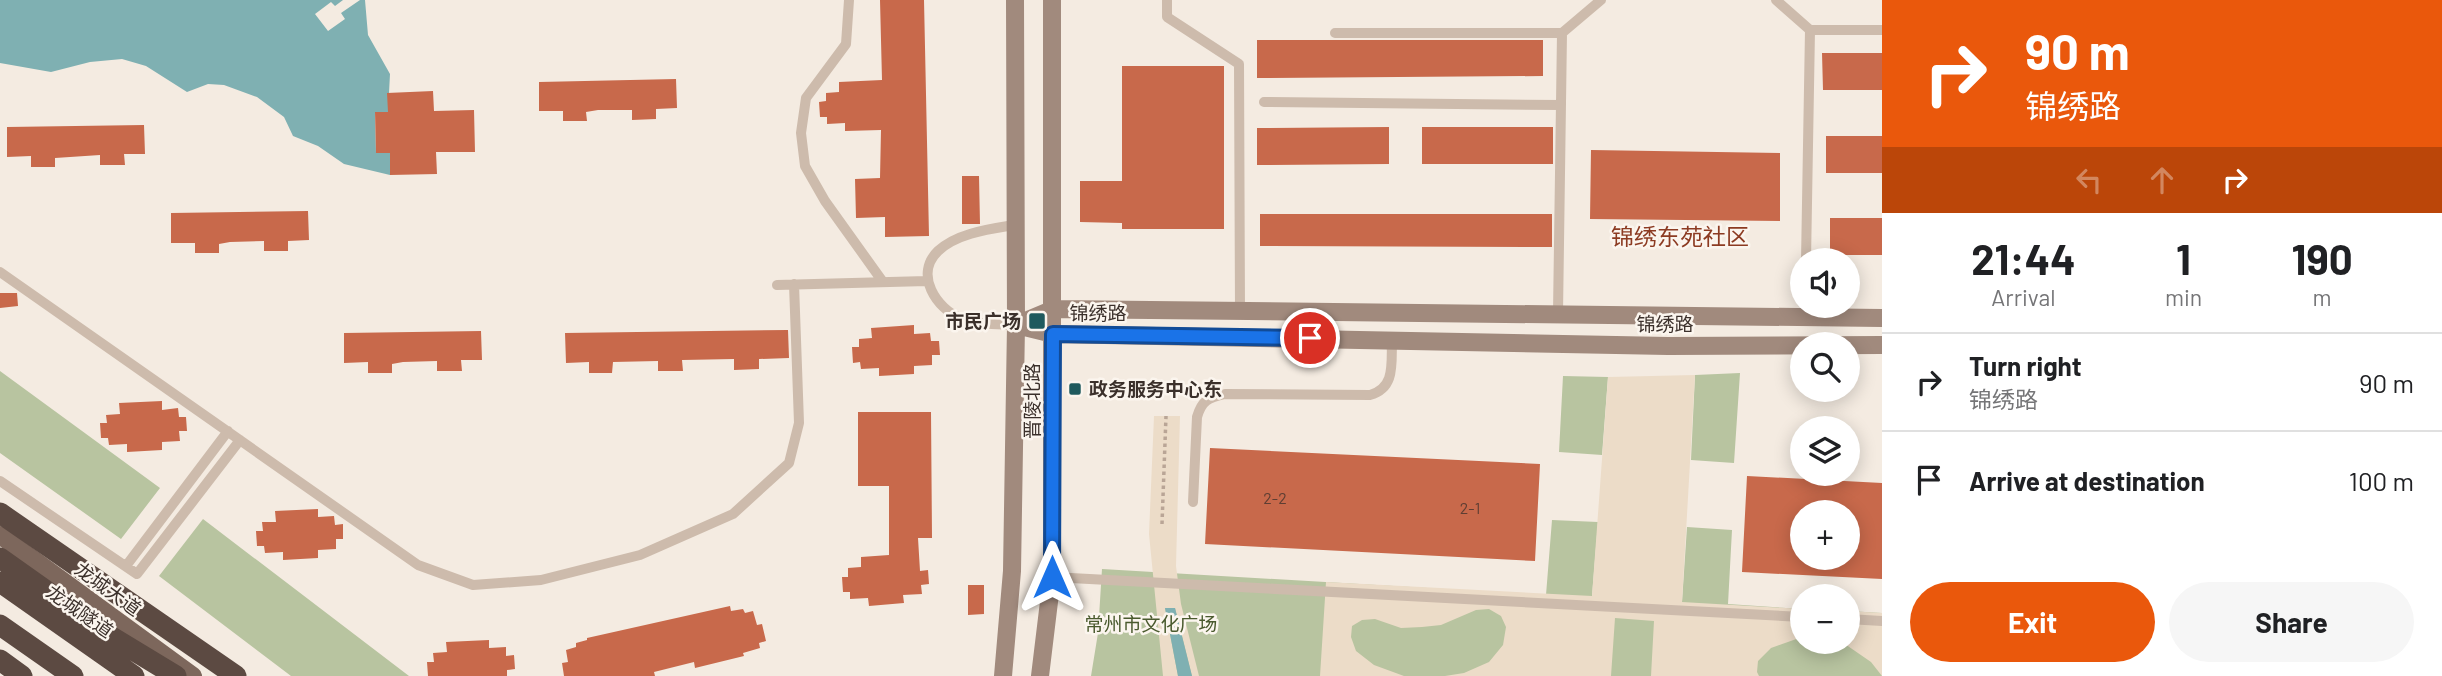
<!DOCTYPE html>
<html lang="en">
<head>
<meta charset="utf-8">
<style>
	:root { --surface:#fff; --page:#f6f6f6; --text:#202124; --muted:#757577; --line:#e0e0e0; --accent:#ea580c }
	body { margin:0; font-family:Barlow,"Noto Sans SC",sans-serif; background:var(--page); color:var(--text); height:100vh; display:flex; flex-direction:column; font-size:26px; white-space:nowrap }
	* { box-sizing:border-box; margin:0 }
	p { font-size:23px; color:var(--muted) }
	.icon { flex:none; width:38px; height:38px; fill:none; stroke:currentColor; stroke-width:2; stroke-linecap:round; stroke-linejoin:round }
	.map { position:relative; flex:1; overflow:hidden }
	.side { display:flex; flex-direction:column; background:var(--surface); width:560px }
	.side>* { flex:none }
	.banner { background:#ea580c; color:#fff; overflow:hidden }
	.fabs { position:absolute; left:1790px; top:248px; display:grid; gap:14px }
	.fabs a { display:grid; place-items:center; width:70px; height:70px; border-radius:50%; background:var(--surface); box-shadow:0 4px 18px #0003; font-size:35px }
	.pin { position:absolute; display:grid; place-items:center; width:60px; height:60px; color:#fff; margin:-30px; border:4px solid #fff; border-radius:50%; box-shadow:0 2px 7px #0007 }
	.me { position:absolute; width:77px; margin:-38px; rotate:0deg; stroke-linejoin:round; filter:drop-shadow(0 0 5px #0008) }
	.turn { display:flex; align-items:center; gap:24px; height:147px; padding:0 28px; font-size:32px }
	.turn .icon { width:91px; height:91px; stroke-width:2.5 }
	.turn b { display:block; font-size:49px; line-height:60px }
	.lanes { display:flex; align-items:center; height:66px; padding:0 28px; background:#0003; justify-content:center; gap:35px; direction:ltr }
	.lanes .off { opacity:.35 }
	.eta { display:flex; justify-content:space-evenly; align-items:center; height:119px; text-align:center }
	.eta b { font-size:42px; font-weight:700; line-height:49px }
	.cta { display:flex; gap:14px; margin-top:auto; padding:14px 28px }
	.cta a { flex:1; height:80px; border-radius:42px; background:var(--accent); color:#fff; font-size:28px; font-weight:700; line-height:80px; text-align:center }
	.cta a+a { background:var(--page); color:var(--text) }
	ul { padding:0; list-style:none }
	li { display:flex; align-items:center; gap:21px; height:98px; padding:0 28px; border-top:2px solid var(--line) }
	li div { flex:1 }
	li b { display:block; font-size:26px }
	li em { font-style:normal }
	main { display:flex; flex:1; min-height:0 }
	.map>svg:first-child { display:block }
</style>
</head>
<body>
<main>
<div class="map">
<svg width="1882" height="676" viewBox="0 0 1882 676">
	<rect width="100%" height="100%" fill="#f4ebe1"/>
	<path fill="#b8c4a0" d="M 0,371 L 160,488 L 121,539 L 0,453 Z
		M 1740,373 L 1734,463 L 1691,460 L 1695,375 Z
		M 1563,376 L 1608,377 L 1602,455 L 1559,452 Z
		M 203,519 L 409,676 L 291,676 L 159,576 Z
		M 1552,520 L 1598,522 L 1592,596 L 1682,602 L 1687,527 L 1732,530 L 1728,604 L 1802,609 L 1802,642 L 1848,642 L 1848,611 L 1882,613 L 1882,676 L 1091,676 L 1098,633 L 1102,569 L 1546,595 Z"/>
	<path fill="#ecdcc8" d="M 1695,375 L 1682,602 L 1802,609 L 1802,637 L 1771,648 L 1758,661 L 1757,672 L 1759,676 L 1651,676 L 1654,621 L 1615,618 L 1611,676 L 1445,676 L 1464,673 L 1489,662 L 1503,645 L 1506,627 L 1501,616 L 1489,609 L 1476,610 L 1441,625 L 1422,627 L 1401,628 L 1375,619 L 1362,620 L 1352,626 L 1351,637 L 1356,651 L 1374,665 L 1404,676 L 1417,676 L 1320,676 L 1326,582 L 1592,596 L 1608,377 Z
		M 1154,416 L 1180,416 L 1176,566 L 1181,604 L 1199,676 L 1192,676 L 1175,608 L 1165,608 L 1178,676 L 1163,676 L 1149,534 Z
		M 1848,611 L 1882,613 L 1882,676 L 1871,662 L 1842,642 L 1848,642 Z"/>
	<path fill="#7fb0b2" d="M 0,0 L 343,0 L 335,6 L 331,2 L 315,14 L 328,31 L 345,19 L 341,13 L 360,0 L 365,0 L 368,35 L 390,74 L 388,112 L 375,113 L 376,153 L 390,153 L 390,175 L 344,164 L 318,146 L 293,136 L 284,117 L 257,97 L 224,85 L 208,84 L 187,92 L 146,66 L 122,59 L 90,62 L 51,72 L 0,63 Z
		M 1165,608 L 1175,608 L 1192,676 L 1178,676 Z"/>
	<path fill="#c8694b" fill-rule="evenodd" d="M 880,0 L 924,0 L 929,236 L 885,237 L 885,217 L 856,218 L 855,179 L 880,178 L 881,130 L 845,131 L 845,123 L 827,124 L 827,117 L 820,117 L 819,102 L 826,101 L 826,93 L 839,92 L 839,82 L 882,80 Z
		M 1257,40 L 1543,40 L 1543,76 L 1257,78 Z
		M 1822,53 L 1882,53 L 1882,90 L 1823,90 Z
		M 1122,66 L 1224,66 L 1224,229 L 1122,229 L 1122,223 L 1080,222 L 1080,181 L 1122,181 Z
		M 676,79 L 677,108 L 656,109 L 656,119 L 632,120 L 632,110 L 598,110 L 586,112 L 587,121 L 563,121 L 563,111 L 539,111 L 539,82 Z
		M 433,91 L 434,111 L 474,110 L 475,152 L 436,152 L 437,174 L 390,175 L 390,153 L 376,153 L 375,112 L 388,112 L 387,93 Z
		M 144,125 L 145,154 L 124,154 L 125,165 L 100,165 L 100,155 L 55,158 L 55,167 L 31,167 L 31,156 L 7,157 L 7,127 Z
		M 1389,127 L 1389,164 L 1257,165 L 1257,128 Z
		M 1422,127 L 1553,127 L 1553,164 L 1422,164 Z
		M 1826,136 L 1882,136 L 1882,173 L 1826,173 Z
		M 1591,150 L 1780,153 L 1780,221 L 1590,219 Z
		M 962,176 L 979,176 L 980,224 L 962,224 Z
		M 308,211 L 309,240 L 288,241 L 288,251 L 264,251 L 264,241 L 230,242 L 219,244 L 219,253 L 195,253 L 195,243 L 171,243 L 171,213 Z
		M 1260,214 L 1552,214 L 1552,247 L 1260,246 Z
		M 1830,218 L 1882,218 L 1882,255 L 1830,255 Z
		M 0,293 L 17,293 L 18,306 L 0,308 Z
		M 914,325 L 914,334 L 930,333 L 931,341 L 939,341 L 940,355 L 932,355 L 932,365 L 914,366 L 914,374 L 879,376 L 879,368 L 861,369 L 860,362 L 853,363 L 852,347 L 859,347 L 859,339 L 872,338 L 871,328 Z
		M 788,330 L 789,358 L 759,359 L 759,369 L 734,370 L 734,359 L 682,360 L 683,371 L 658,371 L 658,361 L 613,362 L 612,373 L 589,373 L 589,362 L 566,363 L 565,333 Z
		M 481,331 L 482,360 L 461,360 L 462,371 L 437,371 L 437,361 L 403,362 L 392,364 L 392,373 L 368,373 L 368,362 L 344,363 L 344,333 Z
		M 162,401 L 162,410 L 178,408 L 179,417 L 186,417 L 187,431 L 179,431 L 180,441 L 162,442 L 162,450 L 127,452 L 127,444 L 109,445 L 108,438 L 101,438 L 100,423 L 107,423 L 106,415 L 120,414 L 119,403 Z
		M 858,412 L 931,412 L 932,538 L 918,538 L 920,571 L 928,570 L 929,584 L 921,585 L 922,594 L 903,595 L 904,603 L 869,606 L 868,598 L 850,599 L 850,592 L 843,592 L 842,577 L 848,577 L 848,568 L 861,567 L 861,557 L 889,555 L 889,486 L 858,486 Z
		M 1210,448 L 1540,464 L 1535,561 L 1205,544 Z
		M 1747,476 L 1882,483 L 1882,579 L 1742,572 ZM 1802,513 L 1848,513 L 1848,558 L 1802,558 Z
		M 318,509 L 318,517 L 334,516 L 335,525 L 343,524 L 343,539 L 336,539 L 336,549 L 318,550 L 318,558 L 283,560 L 283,552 L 265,553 L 264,546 L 257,546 L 256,531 L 263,531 L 262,522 L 276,522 L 275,511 Z
		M 968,585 L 984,585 L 984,614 L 968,615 Z
		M 730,606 L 731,611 L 743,609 L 745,613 L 753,611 L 757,625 L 762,624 L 766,641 L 759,643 L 760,648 L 743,653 L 744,656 L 695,668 L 694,662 L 654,672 L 655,676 L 564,676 L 562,663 L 568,662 L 566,650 L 576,647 L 576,643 L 587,640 L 587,638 Z
		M 489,640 L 489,648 L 506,647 L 506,656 L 514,655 L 515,669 L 507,670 L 507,676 L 428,676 L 427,662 L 434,662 L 433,653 L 447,652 L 446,642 Z"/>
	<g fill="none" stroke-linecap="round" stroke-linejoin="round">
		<path stroke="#b9a596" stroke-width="3.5" stroke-dasharray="3.5 3.5" stroke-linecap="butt" d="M 1162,524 L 1166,416"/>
		<path stroke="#cdbbac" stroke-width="10" d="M 849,0 L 846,44 L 806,98 L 801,133 L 805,166 L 825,201 L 883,282
			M 1167,0 L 1167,17 L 1239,64 L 1240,312
			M 1776,0 L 1810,30 L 1882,30
			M 1335,33 L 1562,33
			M 1264,102 L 1561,105
			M 1014,225 C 990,229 957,233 938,251 C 914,274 936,309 962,319 C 979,325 999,324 1016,325
			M 1806,261 L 1810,30
			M 0,272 L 418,565 L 473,585 L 541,580 L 640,555 L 733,514 L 789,463 L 799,423 L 794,284
			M 777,285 L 927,281
			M 1558,313 L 1562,33 L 1601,0
			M 0,481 L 137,574 L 240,440
			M 1193,502 L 1197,417 C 1202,400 1208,398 1225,394 L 1370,395 C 1396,388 1391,363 1392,340
			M 126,566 L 228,431
			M 1052,577 L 1802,617
			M 1848,619 L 1882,621"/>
		<path stroke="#a18a7d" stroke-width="18" d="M 1016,325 L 1054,309 L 1882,318
			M 1016,325 L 1053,334 L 1668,346 L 1882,345
			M 1003,676 L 1012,571 L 1016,325 L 1015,0
			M 1040,676 L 1052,577 L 1052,0"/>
		<path stroke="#7d675c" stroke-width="18" d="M 0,535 L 193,676"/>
		<path stroke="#5c4a42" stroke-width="21" d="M 0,513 L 236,676
			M 0,558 L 110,636 L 176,676
			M 0,582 L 134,676
			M 0,625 L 73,676
			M 0,660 L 22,676"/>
	</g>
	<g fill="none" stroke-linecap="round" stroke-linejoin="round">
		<defs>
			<path id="route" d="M 1052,577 L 1053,334 L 1310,338"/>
		</defs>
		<use href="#route" stroke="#114b97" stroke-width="18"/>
		<use href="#route" stroke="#1a73e8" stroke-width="12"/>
	</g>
	<g fill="#1f5a5e" stroke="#fbf5ee" stroke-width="2.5">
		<rect x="1028" y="312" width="18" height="18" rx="3.5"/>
		<rect x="1068" y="382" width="14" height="14" rx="3.5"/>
	</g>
	<g text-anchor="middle" stroke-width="5" stroke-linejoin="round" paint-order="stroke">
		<g font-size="16" fill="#5e3e33">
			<text x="1275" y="504">2-2</text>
			<text x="1470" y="514">2-1</text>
		</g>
		<g font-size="19" fill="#3b302b" stroke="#fbf5ee">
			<text x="1098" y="320">锦绣路</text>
			<text x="1665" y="331">锦绣路</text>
			<text transform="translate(1032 401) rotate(-90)" y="7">晋陵北路</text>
			<text transform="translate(108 589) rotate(36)" y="7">龙城大道</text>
			<text transform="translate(80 611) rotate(35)" y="7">龙城隧道</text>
		</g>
		<g font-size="19" font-weight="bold" fill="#3b302b" stroke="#fbf5ee" text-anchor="end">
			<text x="1021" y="328">市民广场</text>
			<text x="1089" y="396" text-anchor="start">政务服务中心东</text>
		</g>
		<g font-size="19" fill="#4a5a2e" stroke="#fbf5ee">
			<text x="1151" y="631">常州市文化广场</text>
		</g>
		<g font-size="23" fill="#8c3b22" stroke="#fbf5ee">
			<text x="1680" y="245">锦绣东苑社区</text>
		</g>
	</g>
</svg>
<div class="fabs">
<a><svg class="icon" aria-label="sound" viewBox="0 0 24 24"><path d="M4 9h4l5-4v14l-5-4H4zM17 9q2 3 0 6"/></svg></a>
<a><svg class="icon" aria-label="search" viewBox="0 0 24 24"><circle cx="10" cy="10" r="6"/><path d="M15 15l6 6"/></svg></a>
<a><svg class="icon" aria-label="layers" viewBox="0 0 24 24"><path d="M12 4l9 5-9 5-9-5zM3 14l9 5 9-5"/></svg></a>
<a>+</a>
<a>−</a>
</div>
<div class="pin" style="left:1310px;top:338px;background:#d93025"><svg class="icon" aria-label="arrive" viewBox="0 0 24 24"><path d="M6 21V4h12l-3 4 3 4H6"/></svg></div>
<svg class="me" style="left:1052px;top:577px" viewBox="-20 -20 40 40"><path d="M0-17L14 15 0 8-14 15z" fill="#1a73e8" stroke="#fff" stroke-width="4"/></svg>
</div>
<section class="side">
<div class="banner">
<div class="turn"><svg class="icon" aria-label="right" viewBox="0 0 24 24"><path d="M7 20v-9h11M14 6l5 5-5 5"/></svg><div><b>90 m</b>锦绣路</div></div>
<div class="lanes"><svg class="icon off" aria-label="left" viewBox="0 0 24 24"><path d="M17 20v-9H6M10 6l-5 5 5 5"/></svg><svg class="icon off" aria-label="ahead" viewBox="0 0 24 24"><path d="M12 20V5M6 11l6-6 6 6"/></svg><svg class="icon" aria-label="right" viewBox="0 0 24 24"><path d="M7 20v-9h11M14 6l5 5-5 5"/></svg></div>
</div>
<div class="eta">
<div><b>21:44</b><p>Arrival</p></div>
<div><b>1</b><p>min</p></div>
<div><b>190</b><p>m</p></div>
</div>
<ul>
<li><svg class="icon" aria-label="right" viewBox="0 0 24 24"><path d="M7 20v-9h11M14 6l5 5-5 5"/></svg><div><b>Turn right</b><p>锦绣路</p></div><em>90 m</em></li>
<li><svg class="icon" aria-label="arrive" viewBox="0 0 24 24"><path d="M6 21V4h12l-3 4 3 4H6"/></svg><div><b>Arrive at destination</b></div><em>100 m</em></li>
</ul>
<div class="cta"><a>Exit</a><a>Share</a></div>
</section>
</main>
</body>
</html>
